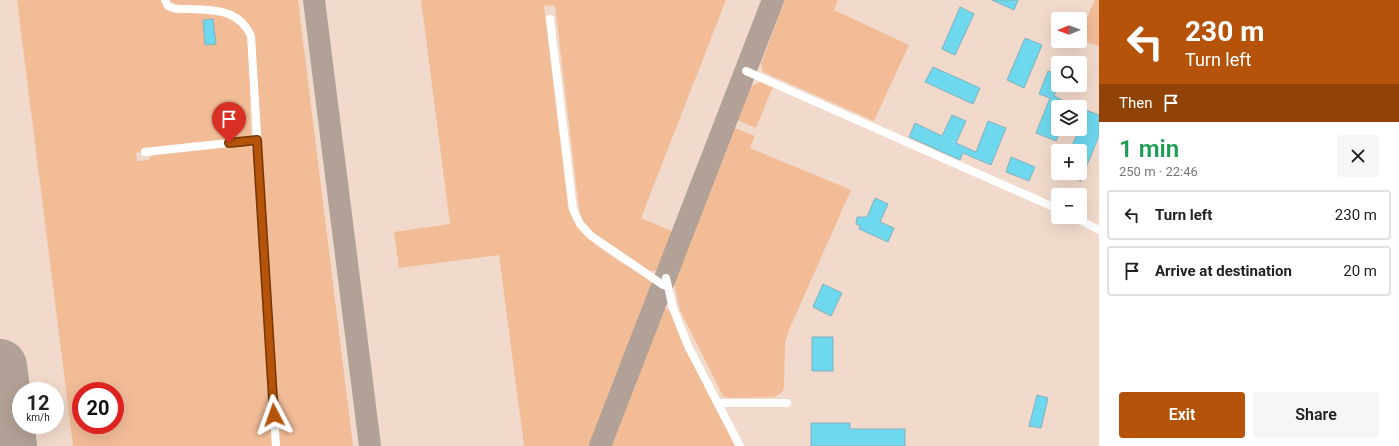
<!DOCTYPE html>
<html lang="en">
<head>
<meta charset="utf-8">
<style>
	:root { --surface:#fff; --page:#f6f6f6; --text:#222; --muted:#767676; --line:#e0e0e0; --accent:#b45309 }
	body { margin:0; font-family:Roboto,sans-serif; background:var(--page); color:var(--text); height:100vh; display:flex; flex-direction:column; font-size:15px; white-space:nowrap }
	* { box-sizing:border-box; margin:0 }
	p { font-size:13px; color:var(--muted) }
	.icon { flex:none; width:22px; height:22px; fill:none; stroke:currentColor; stroke-width:2; stroke-linecap:round; stroke-linejoin:round }
	.map { position:relative; flex:1; overflow:hidden }
	.drawer { display:flex; flex-direction:column; background:var(--surface); width:300px }
	.drawer>* { flex:none }
	.guide { background:#b45309; color:#fff; overflow:hidden }
	.needle { width:26px; rotate:269deg }
	.controls { position:absolute; left:1051px; top:12px; display:grid; gap:8px }
	.controls a { display:grid; place-items:center; width:36px; height:36px; border-radius:4px; background:var(--surface); box-shadow:0 4px 16px #0002; font-size:20px }
	.speed { position:absolute; left:12px; top:382px; display:flex; gap:8px; font-size:20px; font-weight:700; text-align:center }
	.speed>* { display:grid; place-content:center; width:52px; height:52px; border-radius:50%; background:var(--surface); box-shadow:0 4px 16px #0002; line-height:1 }
	.speed small { font-size:10px; font-weight:400 }
	.speed .limit { border:6px solid #d22; background:#fff; color:#111 }
	.pin { position:absolute; display:grid; place-items:center; width:34px; height:34px; color:#fff; margin:-41px -17px; border-radius:50% 50% 50% 0; rotate:-45deg; box-shadow:0 0 4px #0007 }
	.pin .icon { rotate:45deg }
	.me { position:absolute; width:44px; margin:-22px; rotate:356deg; stroke-linejoin:round; filter:drop-shadow(0 0 3px #0008) }
	.turn { display:flex; align-items:center; gap:14px; height:84px; padding:0 20px; font-size:18px }
	.turn .icon { width:52px; height:52px; stroke-width:2.5 }
	.turn b { display:block; font-size:28px; line-height:34px }
	.then { display:flex; align-items:center; height:38px; padding:0 20px; background:#0003; gap:8px; font-size:15px }
	.round { display:grid; place-items:center; flex:none; width:42px; height:42px; border-radius:4px; background:var(--page) }
	.overview { display:flex; align-items:center; justify-content:space-between; height:68px; padding:0 20px }
	h1 { font-size:24px; font-weight:600; line-height:30px; color:#1e9e55 }
	.cta { display:flex; gap:8px; margin-top:auto; padding:8px 20px }
	.cta a { flex:1; height:46px; border-radius:4px; background:var(--accent); color:#fff; font-size:16px; font-weight:600; line-height:46px; text-align:center }
	.cta a+a { background:var(--page); color:var(--text) }
	ul { padding:0; list-style:none }
	li { display:flex; align-items:center; gap:12px; height:50px; margin:0 8px 6px; padding:0 12px; border:2px solid var(--line); border-radius:4px }
	li div { flex:1 }
	li b { display:block; font-size:15px }
	li em { font-style:normal }
	main { display:flex; flex:1; min-height:0 }
	.map>svg:first-child { display:block }
</style>
</head>
<body>
<main>
<div class="map">
<svg width="1099" height="446" viewBox="0 0 1099 446">
	<rect width="100%" height="100%" fill="#feeadd"/>
	<path fill="#f1dacb" fill-rule="evenodd" d="M 0,0 L 1099,0 L 1099,446 L 0,446 ZM 1058,19 L 1080,19 L 1080,41 L 1058,41 ZM 1058,63 L 1080,63 L 1080,85 L 1058,85 ZM 1058,107 L 1080,107 L 1080,129 L 1058,129 ZM 1058,151 L 1080,151 L 1080,173 L 1058,173 ZM 1058,195 L 1080,195 L 1080,217 L 1058,217 ZM 21,391 L 55,391 L 55,425 L 21,425 ZM 81,391 L 115,391 L 115,425 L 81,425 Z"/>
	<path fill="#f2bc97" fill-rule="evenodd" d="M 17,0 L 162,0 L 165,7 L 217,12 L 239,22 L 249,38 L 251,135 L 249,137 L 142,148 L 142,152 L 136,153 L 137,161 L 148,160 L 153,154 L 248,144 L 255,152 L 272,446 L 73,446 ZM 81,391 L 115,391 L 115,425 L 81,425 Z
		M 168,0 L 298,0 L 353,446 L 278,446 L 250,27 C 232,2 200,6 172,5 Z
		M 421,0 L 726,0 L 641,218 L 674,232 L 659,271 L 650,271 L 593,233 L 580,218 L 555,5 L 544,6 L 568,207 C 578,241 621,261 649,280 L 653,286 L 625,358 L 630,360 L 596,446 L 524,446 L 499,255 L 399,268 L 394,232 L 450,224 Z
		M 785,0 L 838,0 L 834,10 L 909,45 L 874,121 L 763,72 L 761,64 Z
		M 1095,0 L 1099,0 L 1099,46 L 1080,40 L 1080,33 Z
		M 760,82 L 773,87 L 756,128 L 737,120 L 751,86 Z
		M 735,128 L 755,136 L 750,148 L 851,190 L 789,330 L 785,343 L 784,387 L 783,391 L 775,397 L 729,398 L 723,396 L 680,310 L 674,283 Z
		M 665,308 L 670,311 L 708,394 L 735,446 L 604,446 L 637,363 L 641,364 L 663,309 Z"/>
	<g fill="none" stroke-linecap="round" stroke-linejoin="round">
		<path stroke="#b2a196" stroke-width="22" d="M 314,0 L 370,446
			M 600,446 L 773,0"/>
		<path stroke="#b2a196" stroke-width="54" d="M 0,366 L 10,446"/>
	</g>
	<path fill="#6dd8ee" stroke="#87b1ba" d="M 992,0 L 1018,0 L 1014,10 Z
		M 960,7 L 974,14 L 955,55 L 942,49 Z
		M 213,19 L 216,44 L 205,45 L 203,20 Z
		M 1025,38 L 1042,45 L 1024,88 L 1007,80 Z
		M 933,67 L 980,88 L 973,104 L 925,82 Z
		M 1048,71 L 1058,75 L 1058,87 L 1054,96 L 1077,107 L 1058,107 L 1053,123 L 1058,125 L 1058,129 L 1061,129 L 1056,141 L 1036,133 L 1050,98 L 1039,94 Z
		M 1080,108 L 1099,115 L 1099,136 L 1080,182 L 1080,151 L 1069,151 L 1080,129 Z
		M 952,115 L 966,121 L 956,143 L 976,152 L 988,121 L 1006,128 L 991,165 L 963,153 L 960,160 L 909,137 L 915,123 L 942,136 Z
		M 1011,157 L 1035,167 L 1029,181 L 1006,172 Z
		M 875,198 L 888,204 L 880,222 L 894,228 L 888,242 L 859,229 L 860,226 L 856,224 L 857,217 L 867,217 Z
		M 823,284 L 842,293 L 831,316 L 813,307 Z
		M 812,337 L 833,337 L 833,371 L 812,371 Z
		M 1037,395 L 1048,398 L 1041,428 L 1029,426 Z
		M 811,423 L 850,423 L 850,429 L 905,429 L 905,446 L 811,446 Z"/>
	<g fill="none" stroke-linecap="round" stroke-linejoin="round">
		<path stroke="#fff" stroke-width="8" d="M 165,0 L 168,6 C 175,10 182,9 189,9 C 215,10 239,9 251,36 L 276,446
			M 550,19 L 573,209 L 580,224 L 590,235 L 663,285
			M 746,71 L 1058,209
			M 145,152 L 257,140
			M 1074,217 L 1099,230
			M 666,278 L 673,308 L 688,346 L 740,446
			M 718,403 L 787,403"/>
	</g>
	<g fill="none" stroke-linecap="round" stroke-linejoin="round">
		<defs>
			<path id="route" d="M 229,143 L 257,140 L 274,415"/>
		</defs>
		<use href="#route" stroke="#753606" stroke-width="10"/>
		<use href="#route" stroke="#b45309" stroke-width="7"/>
	</g>
</svg>
<div class="controls">
<a><svg class="needle" viewBox="-14 -14 28 28"><path d="M0-13l5 13h-10z" fill="#e53935"/><path d="M0 13l5-13h-10z" fill="#767676"/></svg></a>
<a><svg class="icon" aria-label="search" viewBox="0 0 24 24"><circle cx="10" cy="10" r="6"/><path d="M15 15l6 6"/></svg></a>
<a><svg class="icon" aria-label="layers" viewBox="0 0 24 24"><path d="M12 4l9 5-9 5-9-5zM3 14l9 5 9-5"/></svg></a>
<a>+</a>
<a>−</a>
</div>
<div class="speed"><div>12<small>km/h</small></div><div class="limit">20</div></div>
<div class="pin" style="left:229px;top:143px;background:#d93025"><svg class="icon" aria-label="arrive" viewBox="0 0 24 24"><path d="M6 21V4h12l-3 4 3 4H6"/></svg></div>
<svg class="me" style="left:274px;top:415px" viewBox="-20 -20 40 40"><path d="M0-17L14 15 0 8-14 15z" fill="#b45309" stroke="#fff" stroke-width="4"/></svg>
</div>
<section class="drawer">
<div class="guide">
<div class="turn"><svg class="icon" aria-label="left" viewBox="0 0 24 24"><path d="M17 20v-9H6M10 6l-5 5 5 5"/></svg><div><b>230 m</b>Turn left</div></div>
<div class="then">Then<svg class="icon" aria-label="arrive" viewBox="0 0 24 24"><path d="M6 21V4h12l-3 4 3 4H6"/></svg></div>
</div>
<div class="overview"><div><h1>1 min</h1><p>250 m · 22:46</p></div><a class="round"><svg class="icon" aria-label="close" viewBox="0 0 24 24"><path d="M6 6l12 12M18 6L6 18"/></svg></a></div>
<ul>
<li><svg class="icon" aria-label="left" viewBox="0 0 24 24"><path d="M17 20v-9H6M10 6l-5 5 5 5"/></svg><div><b>Turn left</b></div><em>230 m</em></li>
<li><svg class="icon" aria-label="arrive" viewBox="0 0 24 24"><path d="M6 21V4h12l-3 4 3 4H6"/></svg><div><b>Arrive at destination</b></div><em>20 m</em></li>
</ul>
<div class="cta"><a>Exit</a><a>Share</a></div>
</section>
</main>
</body>
</html>
